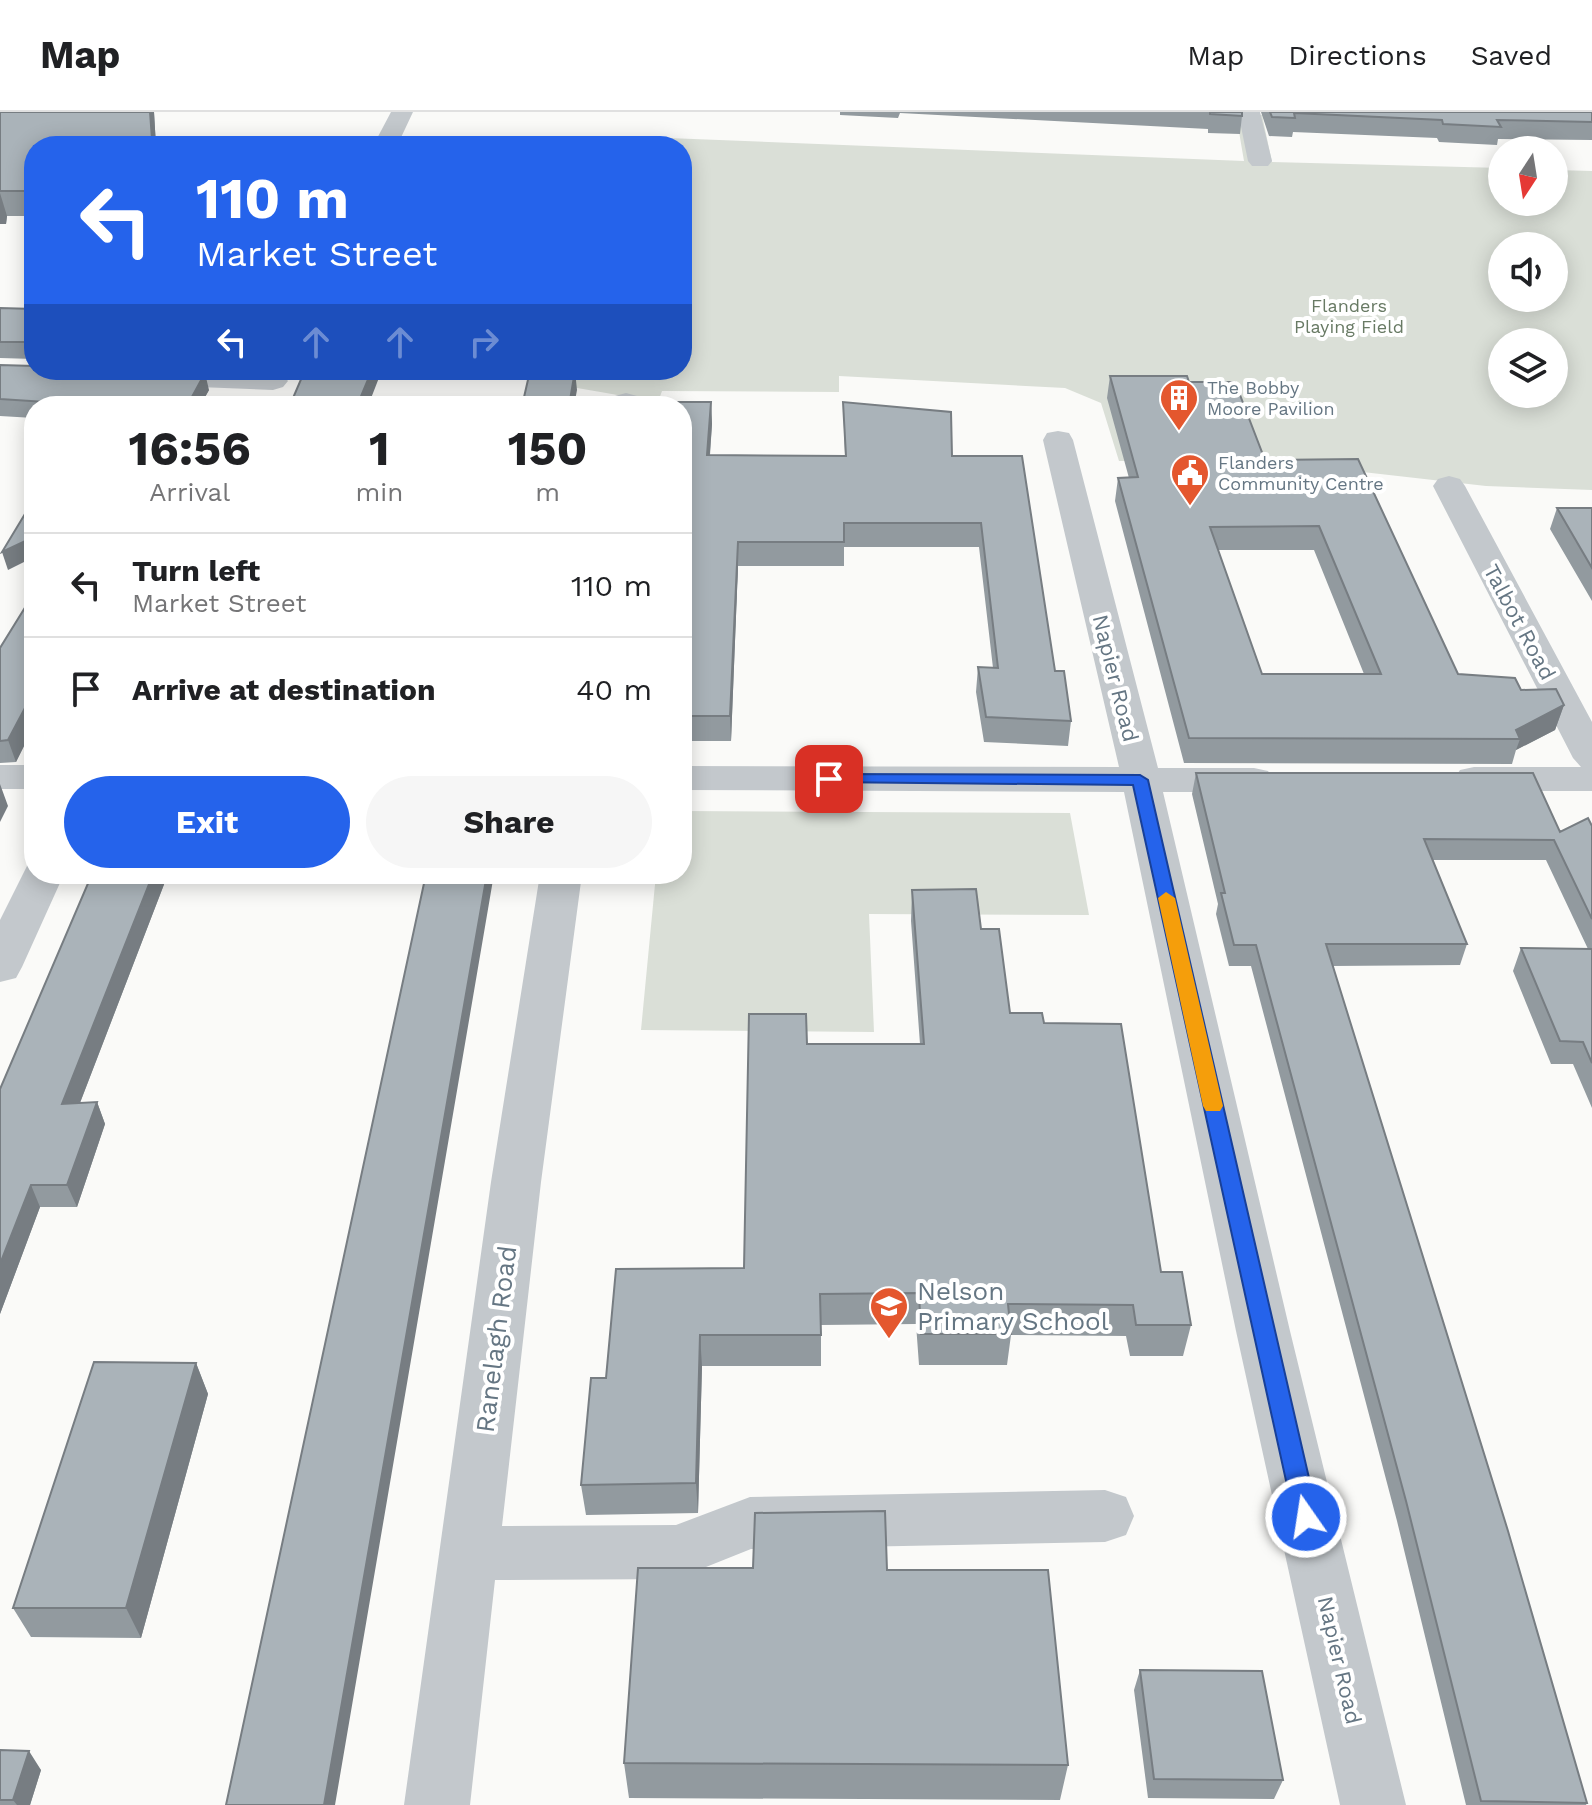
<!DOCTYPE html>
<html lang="en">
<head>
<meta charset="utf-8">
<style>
	:root { --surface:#fff; --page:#f6f6f6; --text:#202124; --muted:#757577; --line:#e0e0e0; --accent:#2563eb }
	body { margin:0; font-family:"Work Sans",sans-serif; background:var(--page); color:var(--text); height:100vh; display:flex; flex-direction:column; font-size:30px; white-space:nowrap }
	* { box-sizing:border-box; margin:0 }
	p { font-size:26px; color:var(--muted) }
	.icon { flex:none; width:44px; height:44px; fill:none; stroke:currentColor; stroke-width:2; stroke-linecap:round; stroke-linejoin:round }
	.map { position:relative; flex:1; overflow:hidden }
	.side { position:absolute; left:24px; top:284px; width:668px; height:488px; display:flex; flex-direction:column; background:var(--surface); border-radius:32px; box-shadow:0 4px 20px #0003 }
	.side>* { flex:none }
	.banner { position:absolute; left:24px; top:24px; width:668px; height:244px; border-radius:32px; box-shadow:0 4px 20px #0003; background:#2563eb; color:#fff; overflow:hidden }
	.needle { width:52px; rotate:192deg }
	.tools { position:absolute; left:1488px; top:24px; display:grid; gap:16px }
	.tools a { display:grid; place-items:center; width:80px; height:80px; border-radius:50%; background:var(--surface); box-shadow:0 4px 20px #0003; font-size:40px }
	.pin { position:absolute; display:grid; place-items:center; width:68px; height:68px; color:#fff; margin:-34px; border-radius:16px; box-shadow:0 4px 12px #0006 }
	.me { position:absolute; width:88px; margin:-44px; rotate:347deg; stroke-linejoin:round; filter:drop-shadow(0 0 6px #0008) }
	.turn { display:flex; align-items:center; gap:28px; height:168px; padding:0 40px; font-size:36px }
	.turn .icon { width:104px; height:104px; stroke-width:2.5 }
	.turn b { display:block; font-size:56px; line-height:68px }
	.lanes { display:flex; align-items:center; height:76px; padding:0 40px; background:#0003; justify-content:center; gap:40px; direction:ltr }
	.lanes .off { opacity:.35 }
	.eta { display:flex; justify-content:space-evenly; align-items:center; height:136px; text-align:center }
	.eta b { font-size:48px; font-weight:700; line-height:56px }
	.cta { display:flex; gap:16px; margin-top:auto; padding:16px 40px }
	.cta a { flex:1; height:92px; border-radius:48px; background:var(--accent); color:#fff; font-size:32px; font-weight:700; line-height:92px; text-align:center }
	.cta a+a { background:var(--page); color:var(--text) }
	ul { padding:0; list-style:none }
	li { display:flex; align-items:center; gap:24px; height:104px; padding:0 40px; border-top:2px solid var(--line) }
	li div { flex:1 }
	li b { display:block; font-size:30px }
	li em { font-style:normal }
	header { display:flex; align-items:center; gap:48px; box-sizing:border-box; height:112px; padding:0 40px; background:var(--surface); border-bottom:2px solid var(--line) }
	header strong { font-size:38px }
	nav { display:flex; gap:44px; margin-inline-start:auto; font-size:28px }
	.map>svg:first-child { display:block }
</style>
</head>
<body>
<header>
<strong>Map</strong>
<nav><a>Map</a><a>Directions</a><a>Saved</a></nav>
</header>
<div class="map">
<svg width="1592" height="1693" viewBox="0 0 1592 1693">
	<rect width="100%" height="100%" fill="#fafaf8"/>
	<path fill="#dadfd7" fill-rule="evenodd" d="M 1236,2 L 1262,3 L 1272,50 L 1502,56 L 1502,90 L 1554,90 L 1554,58 L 1592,59 L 1592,378 L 1486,374 L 1266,349 L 1119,349 L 1101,291 L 1065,276 L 839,264 L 839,280 L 662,279 L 658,290 L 491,261 L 491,258 L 682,258 L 682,34 L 558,34 L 560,26 L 668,26 L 1244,49 ZM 1502,134 L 1554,134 L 1554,186 L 1502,186 ZM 1502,230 L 1554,230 L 1554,282 L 1502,282 Z
		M 682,699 L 1070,701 L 1089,803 L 869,802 L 874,920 L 641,918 L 656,762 L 682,762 Z"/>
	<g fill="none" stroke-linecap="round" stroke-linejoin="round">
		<path fill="#c3c8cc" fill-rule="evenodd" d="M 391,0 L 413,0 L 397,34 L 373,34 Z
			M 1238,0 L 1260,0 L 1272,49 L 1268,54 L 1252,54 L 1248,49 Z
			M 138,258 L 273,260 L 283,263 L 288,269 L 283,275 L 273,278 L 148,273 L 138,270 L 133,264 Z
			M 626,281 L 637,284 L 641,294 L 611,294 L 615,284 Z
			M 1058,319 L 1069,321 L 1073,328 L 1158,656 L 1254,656 L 1268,659 L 1274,668 L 1268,677 L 1254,680 L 1163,680 L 1290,1219 L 1406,1693 L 1340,1693 L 1236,1219 L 1124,680 L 682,678 L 682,654 L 1119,655 L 1043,328 L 1047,321 Z
			M 1449,364 L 1460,367 L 1465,374 L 1592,610 L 1592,679 L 1474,679 L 1460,676 L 1454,667 L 1460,658 L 1474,655 L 1581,655 L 1573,646 L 1433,374 L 1438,367 Z
			M 0,653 L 34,653 L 34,677 L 0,677 Z
			M 34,751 L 34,762 L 64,762 L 22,855 L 16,866 L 0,870 L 0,808 L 28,752 Z
			M 540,762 L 582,762 L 541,1070 L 502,1414 L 676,1413 L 750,1385 L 1105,1378 L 1126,1385 L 1134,1404 L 1126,1423 L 1105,1430 L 751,1437 L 676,1467 L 495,1468 L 470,1693 L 404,1693 L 491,1070 Z"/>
	</g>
	<path fill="#929a9f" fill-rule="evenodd" d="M 0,0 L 154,0 L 156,34 L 34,34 L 34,104 L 7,104 L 6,112 L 0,112 Z
		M 840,0 L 1242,0 L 1242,4 L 1240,22 L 1208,21 L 1208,17 L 900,1 L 898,6 L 840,3 Z
		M 1261,0 L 1592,0 L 1592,28 L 1498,27 L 1497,33 L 1439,30 L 1437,26 L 1293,20 L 1292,25 L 1269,24 Z
		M 0,196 L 34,197 L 34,247 L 0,246 Z
		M 0,253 L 209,278 L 200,294 L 34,294 L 34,306 L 0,304 Z
		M 1110,264 L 1189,270 L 1265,348 L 1458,562 L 1521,578 L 1564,593 L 1555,618 L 1516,638 L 1512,652 L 1184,651 L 1115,389 L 1118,366 L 1129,366 L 1107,286 ZM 1218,438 L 1314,438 L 1364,562 L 1262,562 Z
		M 711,290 L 712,312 L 710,343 L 845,344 L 843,290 L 952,344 L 1055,559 L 1071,609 L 1068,634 L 984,630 L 976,580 L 978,555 L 993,556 L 979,435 L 844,435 L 844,454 L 738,454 L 731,629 L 682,629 L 682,294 Z
		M 1557,396 L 1592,396 L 1592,489 L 1550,417 Z
		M 34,481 L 34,614 L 16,650 L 0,651 L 0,536 Z
		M 1196,661 L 1560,720 L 1592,714 L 1592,996 L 1573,952 L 1551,952 L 1513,859 L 1521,836 L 1588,837 L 1546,748 L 1433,748 L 1467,832 L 1460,853 L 1333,854 L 1587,1691 L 1586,1693 L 1466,1693 L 1397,1409 L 1251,854 L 1229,854 L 1216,802 L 1218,792 L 1192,682 Z
		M 92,762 L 168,762 L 80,991 L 97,990 L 105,1012 L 77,1095 L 40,1095 L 0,1202 L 0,977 Z
		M 912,778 L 981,817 L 1010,901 L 1044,911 L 1161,1160 L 1191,1213 L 1183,1244 L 1130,1244 L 1126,1224 L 1011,1223 L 1007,1253 L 919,1253 L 916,1212 L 821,1213 L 821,1254 L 702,1254 L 698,1401 L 586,1403 L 581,1373 L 606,1266 L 744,1156 L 807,932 L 920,932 L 911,809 Z
		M 196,1251 L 208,1282 L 141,1526 L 31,1525 L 13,1496 Z
		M 887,1458 L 1068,1653 L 1060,1688 L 629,1686 L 624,1651 Z
		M 1140,1558 L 1283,1668 L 1274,1687 L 1148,1686 L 1134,1578 Z
		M 0,1638 L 41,1658 L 30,1693 L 0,1693 Z"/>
	<path fill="#777d82" d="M 150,0 L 154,0 L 156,34 L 147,34 Z
		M 0,81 L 7,104 L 6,112 L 0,112 Z
		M 372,258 L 382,258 L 368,294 L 357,294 Z
		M 575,259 L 577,278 L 574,294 L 569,294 Z
		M 205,261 L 209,278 L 200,294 L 187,294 Z
		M 711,290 L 712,312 L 708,366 L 707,343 Z
		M 34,425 L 34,445 L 8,458 L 2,440 Z
		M 738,430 L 738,454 L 731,629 L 730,604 Z
		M 34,579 L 34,614 L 16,650 L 8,628 Z
		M 1564,593 L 1555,618 L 1516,638 L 1520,627 L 1516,618 Z
		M 0,672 L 8,694 L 0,710 Z
		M 153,762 L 168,762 L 71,1014 L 62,992 Z
		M 487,762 L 494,762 L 335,1693 L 324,1693 Z
		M 97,990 L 105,1012 L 77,1095 L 67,1073 Z
		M 31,1073 L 40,1095 L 0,1202 L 0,1152 Z
		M 700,1223 L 702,1254 L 698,1401 L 696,1371 Z
		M 196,1251 L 208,1282 L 141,1526 L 126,1496 Z
		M 29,1639 L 41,1658 L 30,1693 L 17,1693 L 13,1688 Z"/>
	<path fill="#aab3b9" stroke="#777d82" stroke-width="2" fill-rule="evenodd" d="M 0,0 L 150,0 L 152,27 L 147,34 L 34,34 L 34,79 L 0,79 Z
		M 1210,0 L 1242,0 L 1242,4 L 1210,2 Z
		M 1270,0 L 1592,0 L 1592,10 L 1497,8 L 1501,15 L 1443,12 L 1442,8 L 1294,1 L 1295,6 L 1272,5 Z
		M 0,196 L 34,197 L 34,238 L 32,238 L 29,230 L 0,230 Z
		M 0,253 L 34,254 L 34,258 L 126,258 L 205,261 L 187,294 L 92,294 L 93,293 L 0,287 Z
		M 305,258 L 372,258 L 357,294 L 290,293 Z
		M 530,259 L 575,259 L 569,294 L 522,294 Z
		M 1110,264 L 1187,264 L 1189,270 L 1235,270 L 1265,348 L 1358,347 L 1458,562 L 1515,566 L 1521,578 L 1556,577 L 1564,593 L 1516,618 L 1520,627 L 1189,626 L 1118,366 L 1138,365 ZM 1319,414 L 1381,562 L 1262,562 L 1210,415 Z
		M 661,290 L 711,290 L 707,343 L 846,344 L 843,290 L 951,300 L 952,344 L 1022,344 L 1055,559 L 1064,559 L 1071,609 L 986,605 L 978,555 L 998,556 L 981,411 L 844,411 L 844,430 L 738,430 L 730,604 L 682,604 L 682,294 L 660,294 Z
		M 34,387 L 34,425 L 2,440 Z
		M 1557,396 L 1592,396 L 1592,456 Z
		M 34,481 L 34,579 L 8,628 L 0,629 L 0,536 Z
		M 1196,661 L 1533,661 L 1560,720 L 1588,706 L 1592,714 L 1592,807 L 1554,728 L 1424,727 L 1467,832 L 1326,832 L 1508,1419 L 1587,1691 L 1481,1689 L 1406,1389 L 1256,833 L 1234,833 L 1221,781 L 1225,781 Z
		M 92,762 L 153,762 L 62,992 L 97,990 L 67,1073 L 31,1073 L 0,1152 L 0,977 Z
		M 426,762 L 487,762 L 324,1693 L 226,1693 Z
		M 976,777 L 981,817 L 999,817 L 1010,901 L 1042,901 L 1044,911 L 1121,912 L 1161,1160 L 1182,1160 L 1191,1213 L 1136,1213 L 1133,1193 L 1008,1192 L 1011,1222 L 921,1222 L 919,1181 L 820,1182 L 821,1223 L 700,1223 L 696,1371 L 581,1373 L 591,1266 L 606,1266 L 616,1157 L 744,1156 L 749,902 L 806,902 L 807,932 L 924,932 L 912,778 Z
		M 1521,836 L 1592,837 L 1592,951 L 1583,930 L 1560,929 Z
		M 94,1250 L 196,1251 L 126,1496 L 13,1496 Z
		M 885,1399 L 887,1458 L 1048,1458 L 1068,1653 L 624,1651 L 638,1456 L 753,1456 L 755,1401 Z
		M 1140,1558 L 1262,1559 L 1283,1668 L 1154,1667 Z
		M 0,1638 L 29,1639 L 13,1688 L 0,1688 Z"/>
	<path fill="#2563eb" stroke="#184099" stroke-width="2" d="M 829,662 L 1140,663 L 1148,668 L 1318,1405 L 1315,1413 L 1306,1416 L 1298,1413 L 1294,1405 L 1133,673 L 824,670 L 821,667 Z"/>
	<path fill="#f59e0b" d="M 1166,780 L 1175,786 L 1223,994 L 1220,999 L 1206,999 L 1203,994 L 1158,786 Z"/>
	<defs>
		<symbol id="building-pin" viewBox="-11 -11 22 30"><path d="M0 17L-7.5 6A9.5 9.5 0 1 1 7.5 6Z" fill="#e4572e" stroke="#fff"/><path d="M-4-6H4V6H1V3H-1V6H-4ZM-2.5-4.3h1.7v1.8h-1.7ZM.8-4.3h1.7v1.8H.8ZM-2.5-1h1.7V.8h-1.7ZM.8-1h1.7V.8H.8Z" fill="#fff"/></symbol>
		<symbol id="civic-pin" viewBox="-11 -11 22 30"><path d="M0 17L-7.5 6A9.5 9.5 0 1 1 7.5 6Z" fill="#e4572e" stroke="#fff"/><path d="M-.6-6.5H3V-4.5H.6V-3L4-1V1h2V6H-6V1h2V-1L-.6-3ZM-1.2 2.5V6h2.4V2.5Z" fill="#fff"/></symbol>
		<symbol id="school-pin" viewBox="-11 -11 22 30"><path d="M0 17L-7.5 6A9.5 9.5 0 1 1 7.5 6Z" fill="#e4572e" stroke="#fff"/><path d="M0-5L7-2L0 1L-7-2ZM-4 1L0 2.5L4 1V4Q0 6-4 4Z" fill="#fff"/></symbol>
	</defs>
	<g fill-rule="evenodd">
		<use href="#building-pin" x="1157" y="264" width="44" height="60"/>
		<use href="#civic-pin" x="1168" y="339" width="44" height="60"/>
		<use href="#school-pin" x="867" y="1172" width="44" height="60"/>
	</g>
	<g text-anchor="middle" stroke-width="8" stroke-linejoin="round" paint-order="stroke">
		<g font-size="18" fill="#687a64" stroke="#fff">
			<text x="1349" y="200">Flanders<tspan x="1349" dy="21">Playing Field</tspan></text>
		</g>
		<g font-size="18" fill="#657683" stroke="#fff" text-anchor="start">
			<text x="1207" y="282">The Bobby<tspan x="1207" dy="21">Moore Pavilion</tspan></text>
			<text x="1218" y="357">Flanders<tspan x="1218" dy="21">Community Centre</tspan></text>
		</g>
		<g font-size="22" fill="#657683" stroke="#fff">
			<text transform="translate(1520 510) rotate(62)" y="8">Talbot Road</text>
			<text transform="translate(1116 566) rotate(76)" y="8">Napier Road</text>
			<text transform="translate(1340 1548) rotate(77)" y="8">Napier Road</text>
		</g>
		<g font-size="26" fill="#657683" stroke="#fff" text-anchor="start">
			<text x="917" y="1188">Nelson<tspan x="917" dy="30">Primary School</tspan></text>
		</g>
		<g font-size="26" fill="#657683" stroke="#fff">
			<text transform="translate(496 1227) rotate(-83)" y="9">Ranelagh Road</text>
		</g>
	</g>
</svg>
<div class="tools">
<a><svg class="needle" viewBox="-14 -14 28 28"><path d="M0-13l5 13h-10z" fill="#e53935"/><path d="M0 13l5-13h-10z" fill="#757577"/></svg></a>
<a><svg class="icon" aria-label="sound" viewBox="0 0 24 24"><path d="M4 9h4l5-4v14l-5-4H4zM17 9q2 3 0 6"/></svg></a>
<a><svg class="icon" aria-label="layers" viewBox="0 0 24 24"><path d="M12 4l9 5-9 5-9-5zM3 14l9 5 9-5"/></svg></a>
</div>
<div class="pin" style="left:829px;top:667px;background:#d93025"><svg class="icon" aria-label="arrive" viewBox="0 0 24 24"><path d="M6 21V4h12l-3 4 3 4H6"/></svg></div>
<svg class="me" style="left:1306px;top:1405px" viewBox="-20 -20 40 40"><circle r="17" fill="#2563eb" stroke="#fff" stroke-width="3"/><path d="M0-11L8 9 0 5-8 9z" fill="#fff"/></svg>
<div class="banner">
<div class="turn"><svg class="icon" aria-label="left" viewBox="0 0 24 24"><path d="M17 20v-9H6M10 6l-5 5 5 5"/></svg><div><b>110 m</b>Market Street</div></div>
<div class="lanes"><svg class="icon" aria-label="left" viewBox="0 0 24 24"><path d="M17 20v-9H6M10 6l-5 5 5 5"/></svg><svg class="icon off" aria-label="ahead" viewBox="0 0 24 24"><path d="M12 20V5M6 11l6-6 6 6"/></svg><svg class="icon off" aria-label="ahead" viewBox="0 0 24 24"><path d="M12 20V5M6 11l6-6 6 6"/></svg><svg class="icon off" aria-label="right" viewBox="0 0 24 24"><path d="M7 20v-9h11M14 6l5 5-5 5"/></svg></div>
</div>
<section class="side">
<div class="eta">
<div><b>16:56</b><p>Arrival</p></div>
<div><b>1</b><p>min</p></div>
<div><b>150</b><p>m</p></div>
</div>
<ul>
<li><svg class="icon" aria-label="left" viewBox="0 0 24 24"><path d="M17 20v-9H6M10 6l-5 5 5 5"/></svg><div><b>Turn left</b><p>Market Street</p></div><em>110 m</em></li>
<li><svg class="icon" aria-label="arrive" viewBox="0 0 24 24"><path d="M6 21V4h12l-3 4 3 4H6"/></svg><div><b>Arrive at destination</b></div><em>40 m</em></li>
</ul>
<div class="cta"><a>Exit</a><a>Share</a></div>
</section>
</div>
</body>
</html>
